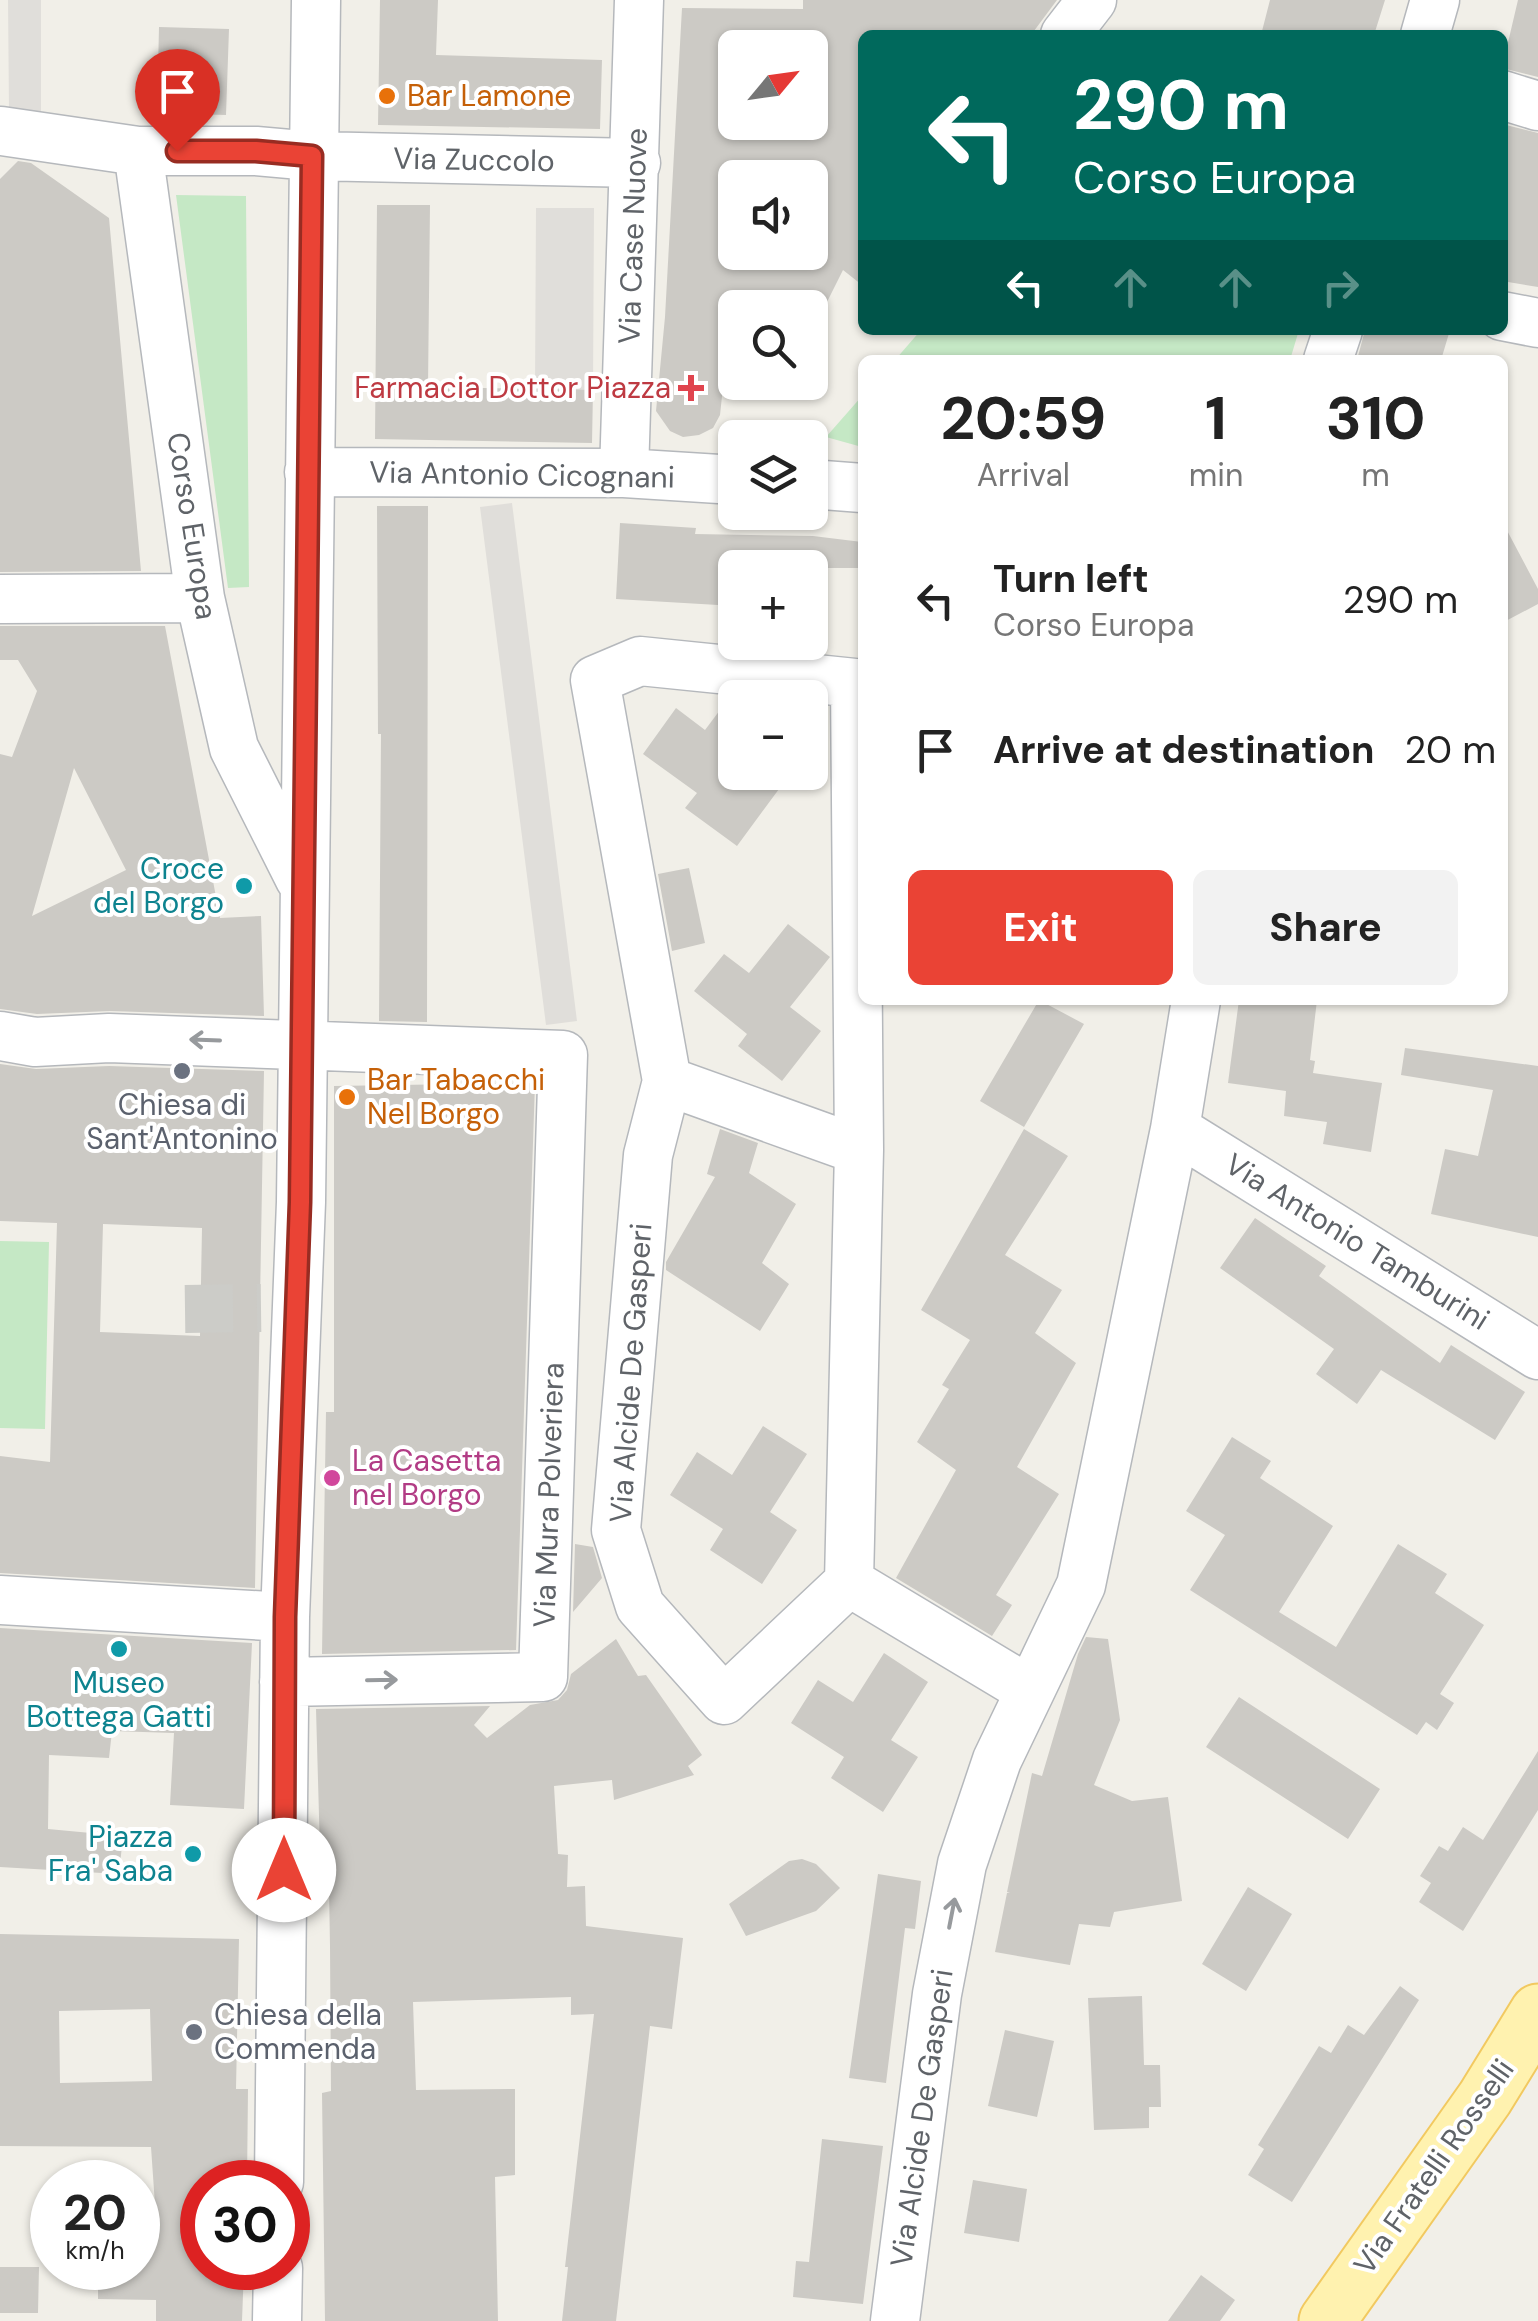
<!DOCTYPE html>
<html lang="en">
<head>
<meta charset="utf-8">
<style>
	:root { --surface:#fff; --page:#f2f2f2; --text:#222; --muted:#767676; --accent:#ea4335 }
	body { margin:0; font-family:"DM Sans",sans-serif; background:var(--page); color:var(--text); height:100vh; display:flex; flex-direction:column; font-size:38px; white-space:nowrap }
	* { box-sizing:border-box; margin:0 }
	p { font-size:32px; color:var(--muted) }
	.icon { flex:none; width:55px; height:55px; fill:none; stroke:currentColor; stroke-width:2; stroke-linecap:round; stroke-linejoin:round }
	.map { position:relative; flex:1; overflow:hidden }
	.sheet { position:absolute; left:858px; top:355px; width:650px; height:650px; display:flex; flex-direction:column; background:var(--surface); border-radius:15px; box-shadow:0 2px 8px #0004 }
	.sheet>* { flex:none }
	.top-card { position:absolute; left:858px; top:30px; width:650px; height:305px; border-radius:15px; box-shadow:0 2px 8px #0004; background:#00695c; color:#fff; overflow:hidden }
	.needle { width:65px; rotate:61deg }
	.tools { position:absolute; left:718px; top:30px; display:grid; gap:20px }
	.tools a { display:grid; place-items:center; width:110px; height:110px; border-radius:15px; background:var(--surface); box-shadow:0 2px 8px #0004; font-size:50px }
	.speed { position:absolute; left:30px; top:2160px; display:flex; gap:20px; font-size:50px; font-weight:700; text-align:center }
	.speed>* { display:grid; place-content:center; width:130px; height:130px; border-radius:50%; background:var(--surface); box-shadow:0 2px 8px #0004; line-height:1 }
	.speed small { font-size:25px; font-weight:400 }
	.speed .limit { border:15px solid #d22; background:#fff; color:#111 }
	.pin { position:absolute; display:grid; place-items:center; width:85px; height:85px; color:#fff; margin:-102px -42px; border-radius:50% 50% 50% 0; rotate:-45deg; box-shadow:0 0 10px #0007 }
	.pin .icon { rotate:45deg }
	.me { position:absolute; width:110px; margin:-55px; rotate:0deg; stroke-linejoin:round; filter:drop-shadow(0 0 8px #0008) }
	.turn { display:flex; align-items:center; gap:35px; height:210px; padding:0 50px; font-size:45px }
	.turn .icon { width:130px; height:130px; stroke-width:2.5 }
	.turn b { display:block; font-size:70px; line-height:85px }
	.lanes { display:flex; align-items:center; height:95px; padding:0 50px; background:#0003; justify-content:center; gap:50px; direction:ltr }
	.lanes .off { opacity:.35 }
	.eta { display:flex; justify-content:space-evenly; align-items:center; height:170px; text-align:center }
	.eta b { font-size:60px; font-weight:700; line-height:70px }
	.action { display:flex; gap:20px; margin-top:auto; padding:20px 50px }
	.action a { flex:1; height:115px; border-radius:15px; background:var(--accent); color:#fff; font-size:40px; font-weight:700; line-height:115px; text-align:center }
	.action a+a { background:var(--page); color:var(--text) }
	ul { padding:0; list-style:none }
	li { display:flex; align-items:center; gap:30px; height:150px; padding:0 50px }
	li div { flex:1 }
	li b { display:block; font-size:38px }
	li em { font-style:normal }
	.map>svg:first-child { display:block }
</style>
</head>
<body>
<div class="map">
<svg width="1538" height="2321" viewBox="0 0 1538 2321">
	<rect width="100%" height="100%" fill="#f1efe8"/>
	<path fill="#e0deda" d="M 8,0 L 41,0 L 41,112 L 9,111 Z
		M 536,208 L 594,208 L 593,390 L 535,390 Z
		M 512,503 L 577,1021 L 546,1025 L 480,507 Z"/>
	<path fill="#c5e8c5" d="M 176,195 L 246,196 L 249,587 L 228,588 Z
		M 921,330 L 1299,330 L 1290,360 L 895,360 Z
		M 862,396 L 862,447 L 826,437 Z
		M 0,1241 L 49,1242 L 45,1429 L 0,1428 Z"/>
	<path fill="#cccac5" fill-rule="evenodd" d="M 380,0 L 438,0 L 436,55 L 602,60 L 600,129 L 378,125 Z
		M 803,0 L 1057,0 L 1031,35 L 862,35 L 862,285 L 843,270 L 824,308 L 735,308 L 735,390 L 723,387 L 720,415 L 713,428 L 699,435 L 683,437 L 670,431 L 656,411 L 665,317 L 682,8 L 803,9 ZM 735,48 L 810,48 L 810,122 L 735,122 ZM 735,178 L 810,178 L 810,252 L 735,252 Z
		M 1270,0 L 1385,0 L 1374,35 L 1261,35 Z
		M 1518,0 L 1538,0 L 1538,77 L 1502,68 Z
		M 159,27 L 229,29 L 226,115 L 157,113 Z
		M 1502,124 L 1538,133 L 1538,287 L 1502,281 Z
		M 18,161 L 31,163 L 109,218 L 141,571 L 0,572 L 0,179 Z
		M 377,205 L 430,205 L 428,387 L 593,390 L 592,443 L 375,439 Z
		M 1365,330 L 1450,330 L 1441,360 L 1357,360 Z
		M 377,506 L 428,506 L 427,1022 L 379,1021 L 381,734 L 378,734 Z
		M 1502,521 L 1538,589 L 1538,604 L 1502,623 Z
		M 620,523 L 696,528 L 695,534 L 813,536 L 862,542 L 862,568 L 735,568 L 735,606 L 616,599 Z
		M 0,626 L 165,626 L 220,918 L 261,916 L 264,1016 L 110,1011 L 37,1014 L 0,1009 L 0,754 L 12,757 L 37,691 L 18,660 L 0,660 ZM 74,768 L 126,870 L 32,916 Z
		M 729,698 L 735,698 L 735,772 L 755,772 L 779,789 L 737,846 L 685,808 L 697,793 L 643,754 L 676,708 L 705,730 Z
		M 689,868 L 705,943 L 672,951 L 658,874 Z
		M 788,924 L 830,957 L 790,1007 L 821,1031 L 782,1081 L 738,1046 L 747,1034 L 694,991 L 724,954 L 749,973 Z
		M 1039,1000 L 1084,1024 L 1024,1127 L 980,1101 Z
		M 1239,1000 L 1317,1000 L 1310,1060 L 1315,1061 L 1313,1073 L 1382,1083 L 1371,1152 L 1323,1144 L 1327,1122 L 1284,1116 L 1286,1091 L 1228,1083 Z
		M 1405,1048 L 1538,1066 L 1538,1237 L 1431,1214 L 1445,1149 L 1478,1156 L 1493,1090 L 1401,1075 Z
		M 0,1064 L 36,1069 L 109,1066 L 264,1071 L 255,1588 L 0,1573 L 0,1456 L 50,1462 L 57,1223 L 0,1221 ZM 103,1224 L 202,1228 L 200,1336 L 100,1332 Z
		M 535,1083 L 516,1650 L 322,1654 L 326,1412 L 334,1412 L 334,1086 Z
		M 720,1129 L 758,1143 L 749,1173 L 796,1204 L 762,1263 L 789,1284 L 760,1331 L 666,1270 L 666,1262 L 715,1177 L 707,1174 Z
		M 1024,1129 L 1068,1156 L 1005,1255 L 1062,1290 L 1035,1333 L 1076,1363 L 1017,1467 L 1059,1494 L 996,1595 L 1012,1605 L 992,1636 L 896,1578 L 956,1470 L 917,1442 L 949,1389 L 942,1385 L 970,1340 L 921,1310 Z
		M 1255,1218 L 1326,1266 L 1319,1276 L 1440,1363 L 1451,1345 L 1525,1392 L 1495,1440 L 1381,1370 L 1357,1404 L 1316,1374 L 1334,1349 L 1220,1268 Z
		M 763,1426 L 807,1454 L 770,1512 L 797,1530 L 762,1584 L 710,1550 L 723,1529 L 670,1495 L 697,1452 L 732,1475 Z
		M 1232,1437 L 1271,1461 L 1260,1478 L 1333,1526 L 1279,1612 L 1336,1647 L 1398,1544 L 1447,1574 L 1435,1593 L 1484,1625 L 1440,1694 L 1454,1703 L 1437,1730 L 1426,1722 L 1417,1735 L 1190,1590 L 1225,1535 L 1186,1511 Z
		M 575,1544 L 593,1547 L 602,1578 L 573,1612 Z
		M 0,1628 L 252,1643 L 244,1809 L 170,1805 L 174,1733 L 112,1731 L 109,1758 L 49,1755 L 48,1829 L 123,1836 L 119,1874 L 0,1867 Z
		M 1086,1637 L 1108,1639 L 1120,1720 L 1094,1785 L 1132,1801 L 1168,1797 L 1182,1901 L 1114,1912 L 1110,1927 L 1079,1924 L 1070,1965 L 995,1952 L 1007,1893 L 1010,1893 L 1007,1892 L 1032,1773 L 1042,1776 L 1078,1654 Z
		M 616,1639 L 638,1676 L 646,1675 L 702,1755 L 688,1766 L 694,1775 L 614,1800 L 612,1780 L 554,1786 L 558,1854 L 568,1855 L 567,1887 L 585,1886 L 586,1926 L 683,1938 L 672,2029 L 650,2026 L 616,2321 L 562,2321 L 568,2267 L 565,2267 L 594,2014 L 571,2015 L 571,1997 L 413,2002 L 416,2090 L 515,2089 L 515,2175 L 495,2177 L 498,2321 L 325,2321 L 322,2093 L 331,2091 L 330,1946 L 329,1889 L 321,1887 L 316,1709 L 490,1706 L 474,1725 L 487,1738 L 530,1705 L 558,1700 L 567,1690 L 571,1674 Z
		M 884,1653 L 928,1682 L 891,1740 L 918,1757 L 883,1812 L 831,1778 L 844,1757 L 791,1723 L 818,1680 L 853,1702 Z
		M 1239,1697 L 1380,1789 L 1348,1839 L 1206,1747 Z
		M 1538,1751 L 1538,1810 L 1463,1931 L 1419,1902 L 1431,1883 L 1420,1876 L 1439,1846 L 1448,1851 L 1463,1827 L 1483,1840 Z
		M 802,1859 L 816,1864 L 840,1888 L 816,1911 L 746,1936 L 729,1904 L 789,1861 Z
		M 878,1874 L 921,1881 L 915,1929 L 905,1928 L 886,2083 L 849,2078 Z
		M 1248,1887 L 1292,1914 L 1246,1991 L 1202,1964 Z
		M 0,1934 L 239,1939 L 236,2089 L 248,2089 L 247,2182 L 202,2182 L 202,2268 L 244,2268 L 242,2321 L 156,2321 L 156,2300 L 98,2299 L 98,2268 L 138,2268 L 138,2261 L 145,2261 L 145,2220 L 156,2219 L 151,2147 L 0,2146 ZM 150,2009 L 152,2081 L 60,2083 L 59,2011 Z
		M 1400,1986 L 1419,2000 L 1292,2202 L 1248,2175 L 1264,2149 L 1258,2145 L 1319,2046 L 1331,2053 L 1348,2025 L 1364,2035 Z
		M 1142,1996 L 1144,2065 L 1160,2065 L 1161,2107 L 1149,2107 L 1149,2128 L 1094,2130 L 1088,1998 Z
		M 1005,2030 L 1054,2041 L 1037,2117 L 988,2106 Z
		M 822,2139 L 883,2146 L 863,2304 L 793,2297 L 796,2261 L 809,2262 Z
		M 973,2180 L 1027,2189 L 1019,2242 L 964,2233 Z
		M 0,2267 L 39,2267 L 38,2313 L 0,2313 Z
		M 1201,2275 L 1235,2300 L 1220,2321 L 1168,2321 Z"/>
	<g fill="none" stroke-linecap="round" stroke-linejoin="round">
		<path stroke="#ccccc8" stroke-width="48" stroke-dasharray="48 24" stroke-linecap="butt" d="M 185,1309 L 261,1308"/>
		<defs>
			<path id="minor" d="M 1065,35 L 1092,0
				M 1425,35 L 1435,0
				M 1502,95 L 1538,106
				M 1,131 L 138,151 L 256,151 L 312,156 L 636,163
				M 138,151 L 200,598 L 234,748 L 300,879
				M 1502,316 L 1538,323
				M 1328,360 L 1338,330
				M 309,472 L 624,473 L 735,480
				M 624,473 L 639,0
				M 810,484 L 862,488
				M 0,599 L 200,598
				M 855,683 L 640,661 L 595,680 L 667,1081 L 859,1150
				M 862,685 L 855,683 L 859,1150 L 849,1582 L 1029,1690
				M 0,1036 L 35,1042 L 109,1038 L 563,1055 L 543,1677 L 284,1682
				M 667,1081 L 648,1155 L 616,1530 L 640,1606 L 724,1700 L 849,1582
				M 1175,1129 L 1538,1355
				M 0,1600 L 285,1617
				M 279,2182 L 285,1617 L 301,1202 L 316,0
				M 277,2321 L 278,2268
				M 895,2321 L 937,1994 L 962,1864 L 997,1760 L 1081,1585 L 1175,1129 L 1196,1000"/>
			<path id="major" d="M 1327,2321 L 1485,2098 L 1538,2012"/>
		</defs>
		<use href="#minor" stroke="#b5b8bc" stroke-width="51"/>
		<use href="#major" stroke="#f2c960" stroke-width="59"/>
		<use href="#minor" stroke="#fff" stroke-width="48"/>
		<use href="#major" stroke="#fff2af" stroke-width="55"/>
	</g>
	<defs><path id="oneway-shaft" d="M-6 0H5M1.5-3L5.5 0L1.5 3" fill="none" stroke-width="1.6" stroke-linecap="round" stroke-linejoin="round" transform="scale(2.5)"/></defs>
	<g stroke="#979a9d">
		<use href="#oneway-shaft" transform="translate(205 1040) rotate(-178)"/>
		<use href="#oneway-shaft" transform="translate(382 1680) rotate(-1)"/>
		<use href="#oneway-shaft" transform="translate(952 1913) rotate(-79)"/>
	</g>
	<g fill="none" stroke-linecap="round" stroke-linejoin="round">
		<defs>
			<path id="route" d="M 177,151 L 256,151 L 312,156 L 300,1202 L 285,1617 L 284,1870"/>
		</defs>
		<use href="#route" stroke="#982c22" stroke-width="25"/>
		<use href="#route" stroke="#ea4335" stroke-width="18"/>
	</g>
	<g fill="#e8710a" stroke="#fff" stroke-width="4">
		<circle cx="387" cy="96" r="10"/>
		<circle cx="347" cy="1097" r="10"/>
	</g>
	<path fill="#e0444e" stroke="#fff" stroke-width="4" d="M686 373h10v10h10v10h-10v10h-10v-10h-10v-10h10z"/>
	<g fill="#0f9aa8" stroke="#fff" stroke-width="4">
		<circle cx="244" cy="886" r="10"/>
		<circle cx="119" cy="1649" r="10"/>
		<circle cx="193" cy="1854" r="10"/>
	</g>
	<g fill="#6b7280" stroke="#fff" stroke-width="4">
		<circle cx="182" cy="1071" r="10"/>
		<circle cx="194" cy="2032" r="10"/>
	</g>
	<circle fill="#d1479c" stroke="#fff" stroke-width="4" cx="332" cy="1478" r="10"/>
	<g text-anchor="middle" stroke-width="8" stroke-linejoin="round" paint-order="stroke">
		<g font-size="30" fill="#c56008" stroke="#fff" text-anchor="start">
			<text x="407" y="106">Bar Lamone</text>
			<text x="367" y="1090">Bar Tabacchi<tspan x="367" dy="34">Nel Borgo</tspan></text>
		</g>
		<g font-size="30" fill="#5f6368" stroke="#fff">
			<text transform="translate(474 160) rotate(1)" y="10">Via Zuccolo</text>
			<text transform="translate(633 236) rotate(-88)" y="10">Via Case Nuove</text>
			<text transform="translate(522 475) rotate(1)" y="10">Via Antonio Cicognani</text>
			<text transform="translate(192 526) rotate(81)" y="10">Corso Europa</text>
			<text transform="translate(1357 1242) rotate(32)" y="10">Via Antonio Tamburini</text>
			<text transform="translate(631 1373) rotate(-86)" y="10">Via Alcide De Gasperi</text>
			<text transform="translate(549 1495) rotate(-88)" y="10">Via Mura Polveriera</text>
			<text transform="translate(922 2118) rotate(-82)" y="10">Via Alcide De Gasperi</text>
			<text transform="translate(1434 2167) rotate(-55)" y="10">Via Fratelli Rosselli</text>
		</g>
		<g font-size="30" fill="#be3a42" stroke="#fff" text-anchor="end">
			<text x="671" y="398">Farmacia Dottor Piazza</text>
		</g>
		<g font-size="30" fill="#0d838f" stroke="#fff" text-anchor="end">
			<text x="224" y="879">Croce<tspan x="224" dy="34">del Borgo</tspan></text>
			<text x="119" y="1693" text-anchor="middle">Museo<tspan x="119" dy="34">Bottega Gatti</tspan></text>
			<text x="173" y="1847">Piazza<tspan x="173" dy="34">Fra' Saba</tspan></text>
		</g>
		<g font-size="30" fill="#5b616d" stroke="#fff">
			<text x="182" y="1115">Chiesa di<tspan x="182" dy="34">Sant'Antonino</tspan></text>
			<text x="214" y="2025" text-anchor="start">Chiesa della<tspan x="214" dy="34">Commenda</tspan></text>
		</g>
		<g font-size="30" fill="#b23c85" stroke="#fff" text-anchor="start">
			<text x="352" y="1471">La Casetta<tspan x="352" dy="34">nel Borgo</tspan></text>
		</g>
	</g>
</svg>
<div class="tools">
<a><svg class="needle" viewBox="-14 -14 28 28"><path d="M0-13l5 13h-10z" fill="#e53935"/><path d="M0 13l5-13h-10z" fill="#767676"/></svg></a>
<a><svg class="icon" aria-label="sound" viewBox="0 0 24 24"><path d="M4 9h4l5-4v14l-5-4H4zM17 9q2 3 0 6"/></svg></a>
<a><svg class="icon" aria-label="search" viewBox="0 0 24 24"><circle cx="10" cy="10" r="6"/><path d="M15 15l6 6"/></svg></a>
<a><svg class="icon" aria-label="layers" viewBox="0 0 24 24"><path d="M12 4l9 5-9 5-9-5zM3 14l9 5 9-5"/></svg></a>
<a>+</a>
<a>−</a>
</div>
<div class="speed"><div>20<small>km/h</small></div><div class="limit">30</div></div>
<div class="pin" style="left:177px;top:151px;background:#d93025"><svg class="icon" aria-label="arrive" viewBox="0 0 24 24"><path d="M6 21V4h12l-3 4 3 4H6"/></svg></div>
<svg class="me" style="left:284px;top:1870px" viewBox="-20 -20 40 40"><circle r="19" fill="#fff"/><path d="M0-13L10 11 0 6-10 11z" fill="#ea4335"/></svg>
<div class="top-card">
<div class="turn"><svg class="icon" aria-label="left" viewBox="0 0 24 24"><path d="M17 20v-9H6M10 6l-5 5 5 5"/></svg><div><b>290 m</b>Corso Europa</div></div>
<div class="lanes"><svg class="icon" aria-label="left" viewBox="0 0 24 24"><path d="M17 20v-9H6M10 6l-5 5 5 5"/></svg><svg class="icon off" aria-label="ahead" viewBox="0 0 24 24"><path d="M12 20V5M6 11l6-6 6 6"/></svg><svg class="icon off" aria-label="ahead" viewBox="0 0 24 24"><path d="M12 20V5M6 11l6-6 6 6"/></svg><svg class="icon off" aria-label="right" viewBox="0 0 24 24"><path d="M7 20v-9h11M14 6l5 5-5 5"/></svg></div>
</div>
<section class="sheet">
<div class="eta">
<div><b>20:59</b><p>Arrival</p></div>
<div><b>1</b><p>min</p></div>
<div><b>310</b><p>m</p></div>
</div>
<ul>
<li><svg class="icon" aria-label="left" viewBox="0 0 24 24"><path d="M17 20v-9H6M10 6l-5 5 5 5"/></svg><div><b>Turn left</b><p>Corso Europa</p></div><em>290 m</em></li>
<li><svg class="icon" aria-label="arrive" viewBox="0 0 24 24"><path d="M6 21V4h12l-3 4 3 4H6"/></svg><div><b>Arrive at destination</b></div><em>20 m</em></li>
</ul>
<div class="action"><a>Exit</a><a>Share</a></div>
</section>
</div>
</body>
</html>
